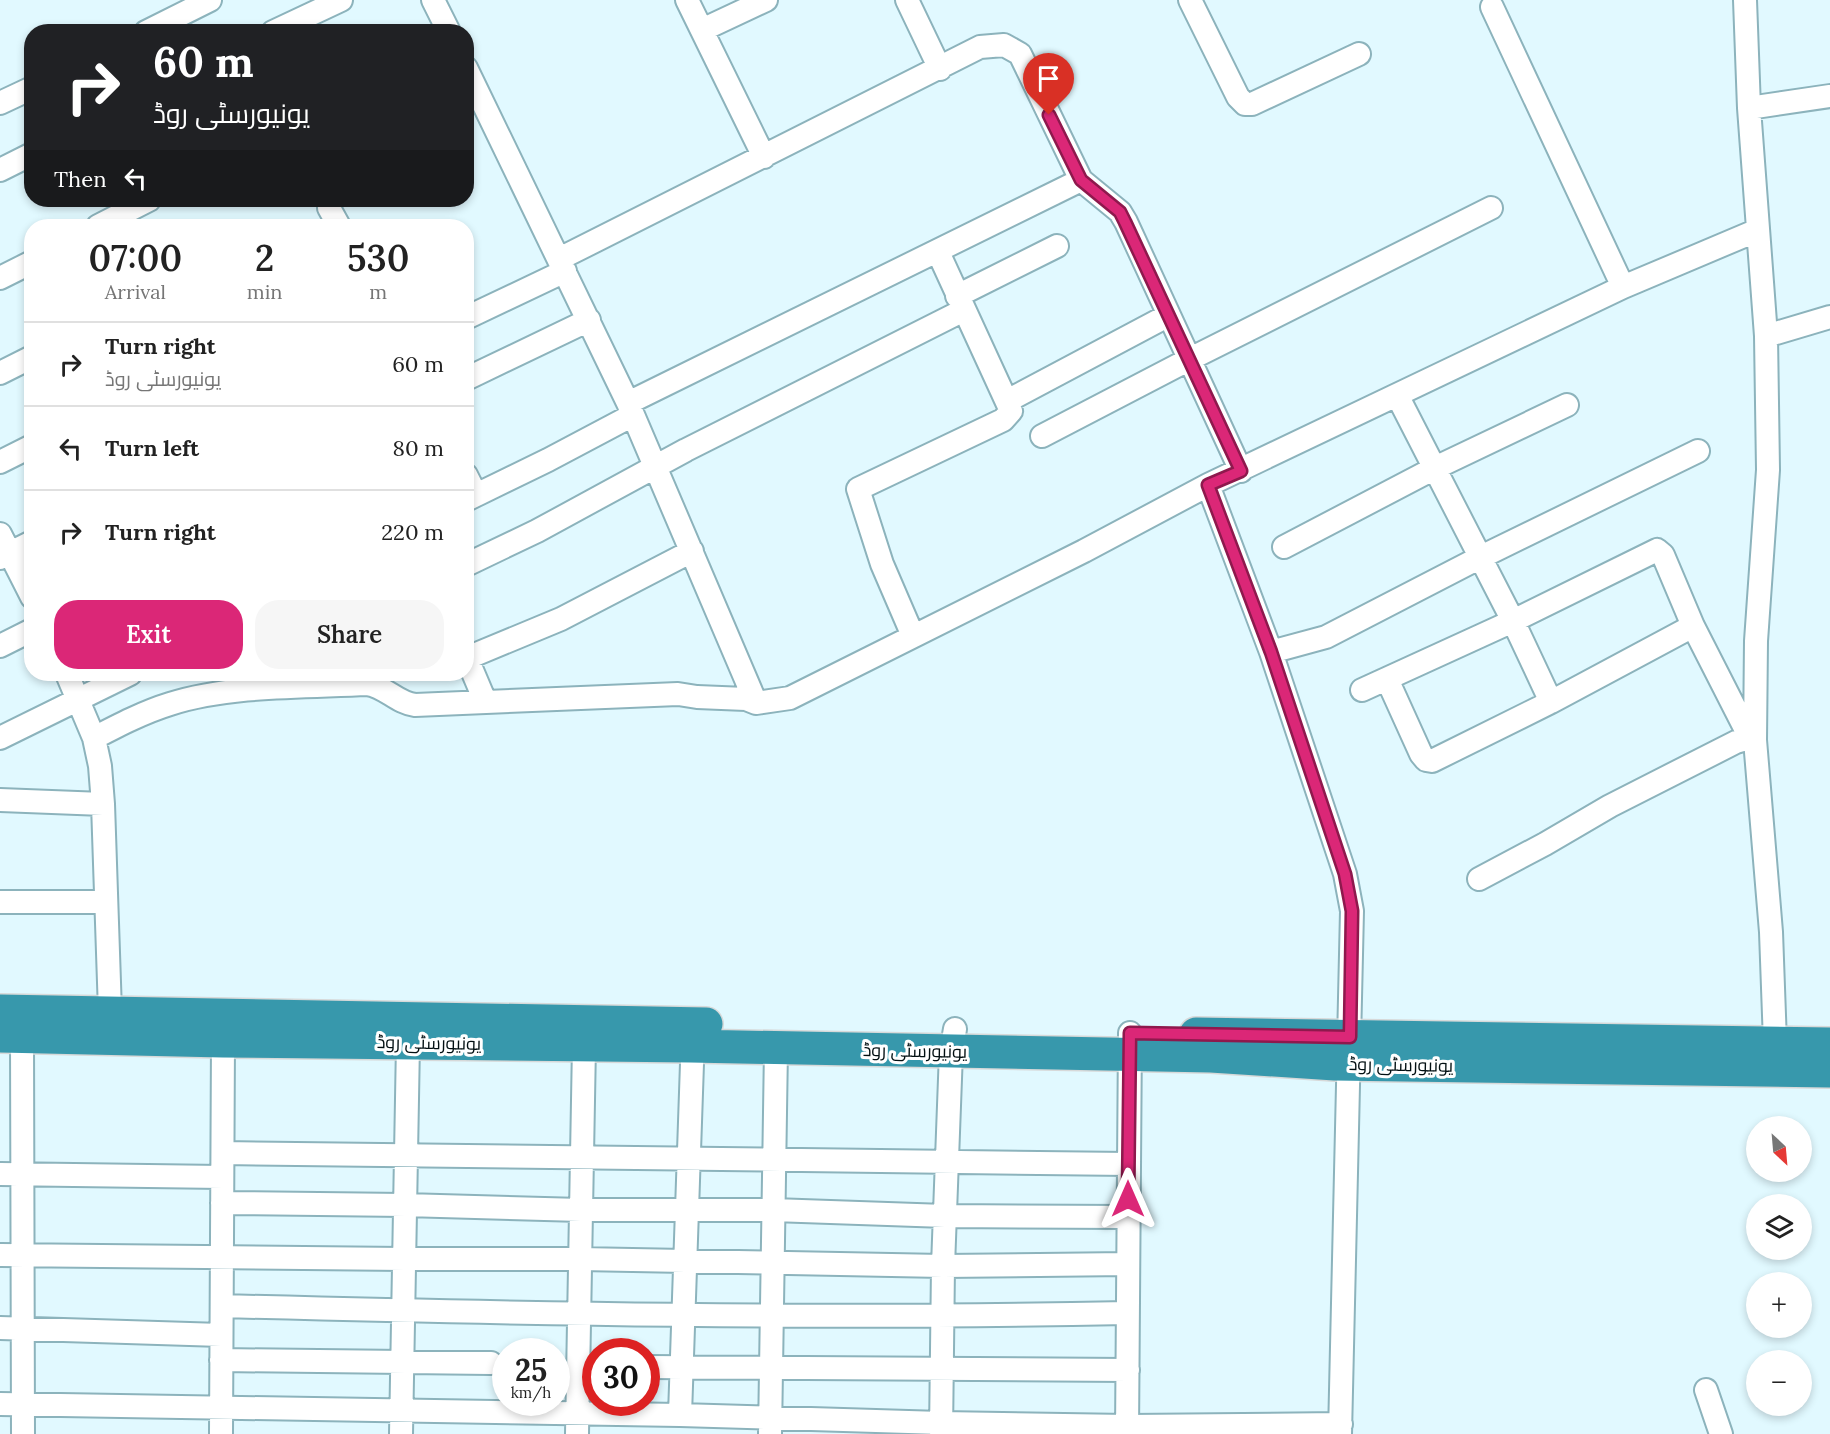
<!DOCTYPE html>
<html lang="en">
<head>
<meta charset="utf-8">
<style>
	:root { --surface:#fff; --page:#f6f6f6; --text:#222; --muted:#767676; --line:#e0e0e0; --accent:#db2777 }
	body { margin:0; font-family:Lora,Cairo,serif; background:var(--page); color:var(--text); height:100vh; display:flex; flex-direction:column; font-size:22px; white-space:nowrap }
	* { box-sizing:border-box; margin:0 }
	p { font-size:20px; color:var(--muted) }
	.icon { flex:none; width:33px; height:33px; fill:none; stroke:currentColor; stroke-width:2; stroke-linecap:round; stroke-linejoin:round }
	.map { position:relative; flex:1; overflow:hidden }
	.drawer { position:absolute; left:24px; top:219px; width:450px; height:462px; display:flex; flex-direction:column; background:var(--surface); border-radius:24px; box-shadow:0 3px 9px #0003 }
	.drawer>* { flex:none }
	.top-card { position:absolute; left:24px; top:24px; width:450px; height:183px; border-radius:24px; box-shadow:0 3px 9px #0003; background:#202124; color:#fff; overflow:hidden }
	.needle { width:39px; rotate:154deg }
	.buttons { position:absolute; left:1746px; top:1116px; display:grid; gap:12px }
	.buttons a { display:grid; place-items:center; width:66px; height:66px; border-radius:50%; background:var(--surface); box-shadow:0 3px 9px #0003; font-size:30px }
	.speed { position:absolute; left:492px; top:1338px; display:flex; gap:12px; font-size:30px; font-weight:700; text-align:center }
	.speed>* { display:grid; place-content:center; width:78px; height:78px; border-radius:50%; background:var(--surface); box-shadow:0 3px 9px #0003; line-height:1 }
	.speed small { font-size:15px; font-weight:400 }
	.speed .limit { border:9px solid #d22; background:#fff; color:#111 }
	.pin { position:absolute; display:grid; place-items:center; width:51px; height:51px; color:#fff; margin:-62px -26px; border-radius:50% 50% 50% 0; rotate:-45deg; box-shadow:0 0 6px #0007 }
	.pin .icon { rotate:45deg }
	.me { position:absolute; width:66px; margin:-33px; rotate:0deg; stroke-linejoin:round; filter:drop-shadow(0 0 4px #0008) }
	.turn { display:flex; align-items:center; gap:21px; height:126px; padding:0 30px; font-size:27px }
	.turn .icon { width:78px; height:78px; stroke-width:2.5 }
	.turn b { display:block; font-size:42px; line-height:51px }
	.then { display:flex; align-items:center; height:57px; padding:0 30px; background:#0003; gap:12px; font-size:22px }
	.eta { display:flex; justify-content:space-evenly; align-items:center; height:102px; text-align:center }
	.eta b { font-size:36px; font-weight:600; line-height:42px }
	.button { display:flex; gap:12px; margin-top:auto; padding:12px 30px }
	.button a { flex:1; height:69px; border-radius:24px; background:var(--accent); color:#fff; font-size:24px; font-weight:600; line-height:69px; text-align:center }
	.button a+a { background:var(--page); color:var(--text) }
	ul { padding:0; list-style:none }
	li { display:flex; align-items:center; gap:18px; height:84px; padding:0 30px; border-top:2px solid var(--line) }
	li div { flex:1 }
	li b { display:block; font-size:22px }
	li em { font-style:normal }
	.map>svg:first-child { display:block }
</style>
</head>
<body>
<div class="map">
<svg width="1830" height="1434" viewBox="0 0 1830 1434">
	<rect width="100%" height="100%" fill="#e1f9ff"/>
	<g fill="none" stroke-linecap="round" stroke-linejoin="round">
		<defs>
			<path id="minor" d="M 433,0 L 449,32
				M 687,0 L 764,157
				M 907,0 L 940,69
				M 1190,0 L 1238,97 L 1245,104 L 1252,104 L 1359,54
				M 1745,0 L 1749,108 L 1766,336 L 1768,470 L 1756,641 L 1755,740 L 1771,932 L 1775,1043
				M 1492,7 L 1623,287
				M 702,30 L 766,0
				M 146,32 L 210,0
				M 273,32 L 341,0
				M 466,68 L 628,403 L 756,703
				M 0,103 L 32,88
				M 1749,108 L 1830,96
				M 0,170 L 32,154
				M 329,208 L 339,226
				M 98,226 L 149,200
				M 559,259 L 980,47 L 1004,45 L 1020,54 L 1081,180 L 1120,212 L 1126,222 L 1241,471
				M 0,278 L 32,262
				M 957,296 L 1057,246
				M 466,318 L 565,271
				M 1766,336 L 1830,317
				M 0,373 L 32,357
				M 466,379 L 589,320
				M 1397,395 L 1513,621 L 1551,702
				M 1007,401 L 1169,315
				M 628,403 L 1081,180
				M 1042,436 L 1190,359 L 1491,208
				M 0,462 L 32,446
				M 466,475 L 476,495
				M 1208,485 L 1271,652 L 1345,874 L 1352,911 L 1340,1434
				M 466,500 L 548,460 L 633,415
				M 0,534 L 32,597
				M 1284,547 L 1435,468 L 1567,405
				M 0,558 L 32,542
				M 466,565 L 537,531 L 686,450 L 964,310
				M 913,636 L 882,564 L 858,489 L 1003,420 L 1011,411 L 938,252
				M 0,646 L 32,630
				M 1271,652 L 1326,637 L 1479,558 L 1698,451
				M 466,656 L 485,701
				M 467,658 L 561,619 L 692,551
				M 67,674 L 94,738 L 100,766 L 103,804 L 110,1012
				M 1387,679 L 1421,754 L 1426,760 L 1432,761 L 1551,702 L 1693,626
				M 1362,690 L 1513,621 L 1657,550 L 1663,555 L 1693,626 L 1746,730 L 1746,739
				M 0,738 L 130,674
				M 94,738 C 119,725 144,712 170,704 C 229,685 305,687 367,684 C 385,686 397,703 415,705 L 678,694 L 697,697 L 746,699 L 756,703 L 790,698 L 1084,551 L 1208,485 L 1623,287 L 1758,230
				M 0,800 L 103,804
				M 1479,879 L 1545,844 L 1610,806 L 1736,742 L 1746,739 L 1755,740
				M 0,902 L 106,902
				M 22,1037 L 23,1434
				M 223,1153 C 525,1158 827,1161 1129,1164
				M 0,1174 L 222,1177
				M 222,1203 L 405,1205 L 581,1210 L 773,1210 L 945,1216 L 1128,1217
				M 0,1255 L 404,1259 L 580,1259 L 943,1266 L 1128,1264
				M 222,1306 C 524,1314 825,1319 1127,1313
				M 0,1328 L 221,1335
				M 221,1360 L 491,1363
				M 646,1367 L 1128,1370
				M 1706,1390 L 1721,1434
				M 0,1404 L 680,1415 L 941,1423 L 1128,1426 L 1341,1424
				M 680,1415 L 693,1034
				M 221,1434 L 223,1041
				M 401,1434 L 408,1043
				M 577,1434 L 584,1045
				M 770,1434 L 776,1048
				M 941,1434 L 943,1266 L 951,1052 L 955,1029
				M 1127,1434 L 1130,1033"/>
			<path id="highway" d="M 0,1011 L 706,1024
				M 1196,1034 L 1830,1044
				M 0,1036 L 223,1041 L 691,1046 L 1211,1056 L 1335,1064 L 1830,1071"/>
		</defs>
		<use href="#minor" stroke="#8cb3bc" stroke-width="26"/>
		<use href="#highway" stroke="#d7d9d9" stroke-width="36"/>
		<use href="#minor" stroke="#fff" stroke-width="22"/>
		<use href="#highway" stroke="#3798ac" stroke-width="33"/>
	</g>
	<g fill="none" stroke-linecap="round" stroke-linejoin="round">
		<defs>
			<path id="route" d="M 1049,115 L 1081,180 L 1120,212 L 1125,222 L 1241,471 L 1208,485 L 1271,652 L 1345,874 L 1352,911 L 1350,1037 L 1130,1033 L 1128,1199"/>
		</defs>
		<use href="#route" stroke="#8e194d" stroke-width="15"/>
		<use href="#route" stroke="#db2777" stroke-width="10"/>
	</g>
	<g text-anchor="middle" stroke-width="6" stroke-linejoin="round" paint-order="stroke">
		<g font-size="18" fill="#020f12" stroke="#fff">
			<text transform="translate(429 1043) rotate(1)" y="6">یونیورسٹی روڈ</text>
			<text transform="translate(915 1051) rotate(1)" y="6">یونیورسٹی روڈ</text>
			<text transform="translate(1401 1065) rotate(1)" y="6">یونیورسٹی روڈ</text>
		</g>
	</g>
</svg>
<div class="buttons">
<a><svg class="needle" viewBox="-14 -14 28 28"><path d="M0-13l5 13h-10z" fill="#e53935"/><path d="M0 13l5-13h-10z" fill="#767676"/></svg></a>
<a><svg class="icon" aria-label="layers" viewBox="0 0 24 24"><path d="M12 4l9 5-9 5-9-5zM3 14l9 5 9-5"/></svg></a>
<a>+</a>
<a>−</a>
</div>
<div class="speed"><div>25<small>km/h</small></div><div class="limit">30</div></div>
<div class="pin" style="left:1049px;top:115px;background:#d93025"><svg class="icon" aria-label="arrive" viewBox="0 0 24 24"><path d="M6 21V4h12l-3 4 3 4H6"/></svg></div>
<svg class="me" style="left:1128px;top:1199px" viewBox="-20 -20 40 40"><path d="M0-17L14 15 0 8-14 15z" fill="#db2777" stroke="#fff" stroke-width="4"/></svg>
<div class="top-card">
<div class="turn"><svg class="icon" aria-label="right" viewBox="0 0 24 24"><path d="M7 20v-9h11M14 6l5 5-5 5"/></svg><div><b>60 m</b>یونیورسٹی روڈ</div></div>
<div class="then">Then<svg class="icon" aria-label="left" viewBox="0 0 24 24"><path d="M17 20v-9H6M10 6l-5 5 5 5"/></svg></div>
</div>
<section class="drawer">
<div class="eta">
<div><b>07:00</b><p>Arrival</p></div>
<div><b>2</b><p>min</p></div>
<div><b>530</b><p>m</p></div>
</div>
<ul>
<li><svg class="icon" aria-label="right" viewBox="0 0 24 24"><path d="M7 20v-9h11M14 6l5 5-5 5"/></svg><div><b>Turn right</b><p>یونیورسٹی روڈ</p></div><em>60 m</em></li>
<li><svg class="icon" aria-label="left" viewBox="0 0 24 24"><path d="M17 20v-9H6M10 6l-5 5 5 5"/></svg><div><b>Turn left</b></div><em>80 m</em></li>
<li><svg class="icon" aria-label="right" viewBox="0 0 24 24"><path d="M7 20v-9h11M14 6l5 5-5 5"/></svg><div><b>Turn right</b></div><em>220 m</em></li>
</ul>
<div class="button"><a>Exit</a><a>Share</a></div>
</section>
</div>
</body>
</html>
